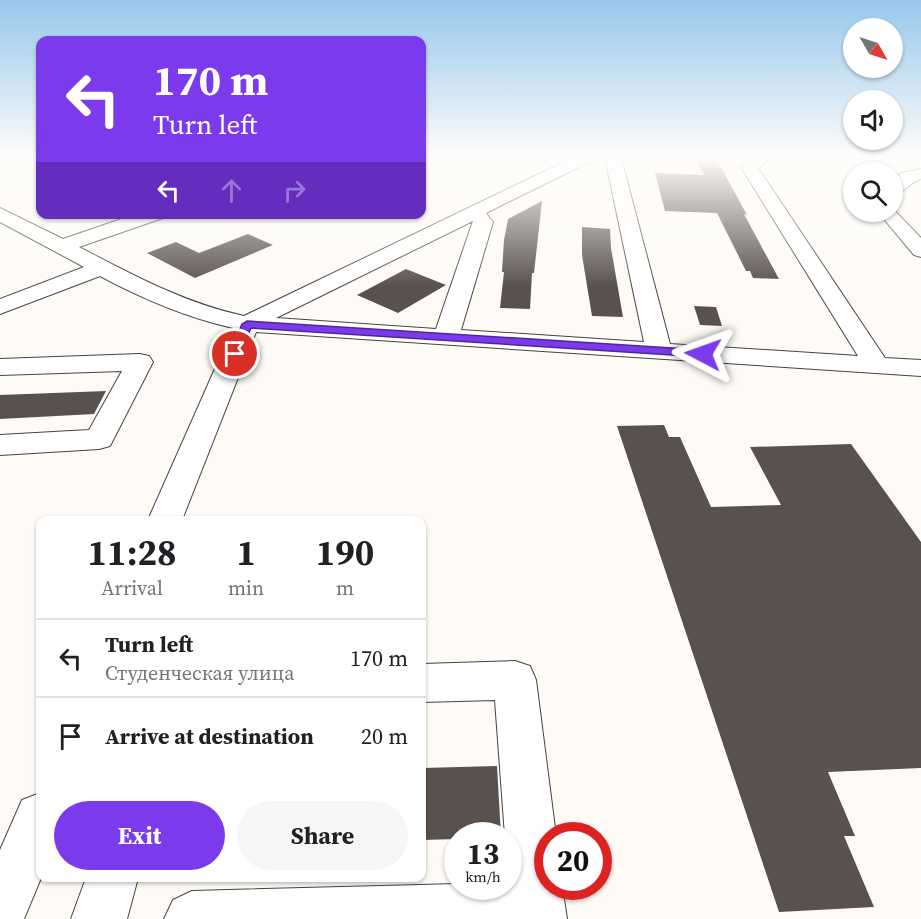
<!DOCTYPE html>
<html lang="en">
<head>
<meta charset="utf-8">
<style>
	:root { --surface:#fff; --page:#f6f6f6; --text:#202124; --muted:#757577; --line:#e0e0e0; --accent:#7c3aed }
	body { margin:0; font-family:"Source Serif 4",serif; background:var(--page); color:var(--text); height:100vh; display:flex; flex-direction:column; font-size:22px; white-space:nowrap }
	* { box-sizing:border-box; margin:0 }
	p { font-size:20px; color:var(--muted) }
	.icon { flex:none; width:33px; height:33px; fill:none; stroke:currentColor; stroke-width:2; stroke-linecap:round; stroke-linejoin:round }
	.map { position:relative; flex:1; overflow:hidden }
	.drawer { position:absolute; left:36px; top:516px; width:390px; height:366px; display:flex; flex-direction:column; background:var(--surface); border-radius:12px; box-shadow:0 2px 4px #0004 }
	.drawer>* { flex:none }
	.hud { position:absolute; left:36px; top:36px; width:390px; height:183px; border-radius:12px; box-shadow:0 2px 4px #0004; background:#7c3aed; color:#fff; overflow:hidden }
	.needle { width:39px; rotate:129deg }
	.controls { position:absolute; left:843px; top:18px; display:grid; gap:12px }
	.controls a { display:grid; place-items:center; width:60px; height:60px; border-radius:50%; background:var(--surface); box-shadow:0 2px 4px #0004; font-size:30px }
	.speed { position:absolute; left:444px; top:822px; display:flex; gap:12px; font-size:30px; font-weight:700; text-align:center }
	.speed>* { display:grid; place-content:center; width:78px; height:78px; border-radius:50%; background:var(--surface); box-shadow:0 2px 4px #0004; line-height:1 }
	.speed small { font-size:15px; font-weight:400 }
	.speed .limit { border:9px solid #d22; background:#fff; color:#111 }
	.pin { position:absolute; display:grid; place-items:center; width:51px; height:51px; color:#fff; margin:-26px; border:3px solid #fff; border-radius:50%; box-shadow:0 2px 6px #0007 }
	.me { position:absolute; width:66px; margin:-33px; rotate:274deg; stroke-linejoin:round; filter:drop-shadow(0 0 4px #0008) }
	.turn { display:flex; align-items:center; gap:21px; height:126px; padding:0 18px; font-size:27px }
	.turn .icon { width:78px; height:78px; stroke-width:2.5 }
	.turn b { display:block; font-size:42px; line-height:51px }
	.lanes { display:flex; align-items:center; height:57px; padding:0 18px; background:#0003; justify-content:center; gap:30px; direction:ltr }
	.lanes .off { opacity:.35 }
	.eta { display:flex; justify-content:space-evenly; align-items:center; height:102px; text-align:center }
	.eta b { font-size:36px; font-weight:700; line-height:42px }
	.action { display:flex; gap:12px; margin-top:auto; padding:12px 18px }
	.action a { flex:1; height:69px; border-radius:36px; background:var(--accent); color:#fff; font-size:24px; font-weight:700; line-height:69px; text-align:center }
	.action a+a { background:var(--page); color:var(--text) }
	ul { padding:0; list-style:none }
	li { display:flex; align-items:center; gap:18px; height:78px; padding:0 18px; border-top:2px solid var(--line) }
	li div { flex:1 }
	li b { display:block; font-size:22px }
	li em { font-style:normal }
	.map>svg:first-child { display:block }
</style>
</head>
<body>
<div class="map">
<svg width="921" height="919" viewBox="0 0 921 919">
	<rect width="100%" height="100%" fill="#fefbf6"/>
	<path fill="#59514e" d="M 696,158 L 716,158 L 747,215 L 744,214 L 779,279 L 753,278 L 750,271 L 746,271 L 717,213 L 665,211 L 655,173 L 704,175 Z
		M 542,201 L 534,273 L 532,273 L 530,309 L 500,308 L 504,272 L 502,272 L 504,240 L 508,219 Z
		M 582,227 L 610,229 L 611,248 L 623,317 L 592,316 L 582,255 Z
		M 248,234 L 273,245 L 195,278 L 147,253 L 176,242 L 199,253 Z
		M 406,269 L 446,285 L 398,313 L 357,295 Z
		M 694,306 L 716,307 L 722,326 L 700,325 Z
		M 106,391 L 94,414 L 0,419 L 0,395 Z
		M 664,425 L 669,437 L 680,437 L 711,507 L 781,505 L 750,447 L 851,444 L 921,542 L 921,768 L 828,772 L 855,836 L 844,836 L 874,907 L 779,912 L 617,426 Z
		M 497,766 L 501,836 L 458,836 L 458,839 L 422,840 L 422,768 Z"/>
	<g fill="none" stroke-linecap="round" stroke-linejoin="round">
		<defs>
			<path id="minor" d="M 572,158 L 593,158 L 591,161 L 486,213 L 493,222 L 461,330 L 644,342 L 605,158 L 621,158 L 670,344 L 858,356 L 741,167 L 752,158 L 771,158 L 758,168 L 885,358 L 921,360 L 921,376 L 256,332 L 182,520 L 148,520 L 233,328 C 185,317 143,299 100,276 L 0,314 L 0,299 L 84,267 L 0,222 L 0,208 L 63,239 L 136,214 L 165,214 L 163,218 L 79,247 C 133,275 184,303 244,316 ZM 473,221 L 436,329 L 276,318 Z
				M 921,169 L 921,179 C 909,182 904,194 892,197 L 892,182 L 901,173 Z
				M 892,208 L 921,238 L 921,257 L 914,255 L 878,212 L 892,212 Z
				M 140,354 L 149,356 L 153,362 L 110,446 L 99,449 L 0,455 L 0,435 L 89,430 L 122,371 L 0,375 L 0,359 Z
				M 515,661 L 530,666 L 536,680 L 556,836 L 548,836 L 548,886 L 562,886 L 567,919 L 164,919 L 173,900 L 192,891 L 458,884 L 458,886 L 508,886 L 508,836 L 505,836 L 495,700 L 422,702 L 422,664 Z
				M 40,793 L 41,878 L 24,919 L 0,919 L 0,850 L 22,800 Z
				M 86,878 L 138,878 L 127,919 L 71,919 Z"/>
		</defs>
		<use href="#minor" stroke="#444" stroke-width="2"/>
		<use href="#minor" fill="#fff" fill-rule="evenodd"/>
	</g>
	<linearGradient id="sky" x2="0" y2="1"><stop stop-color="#97c8ec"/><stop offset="0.55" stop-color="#fffdfb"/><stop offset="1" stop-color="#fffdfb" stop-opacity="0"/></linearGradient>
	<rect width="921" height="287" fill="url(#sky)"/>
	<path fill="#7c3aed" stroke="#51269a" stroke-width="1.5" d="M 247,321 L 703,350 L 708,354 L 703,357 L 251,328 L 239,356 L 231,356 L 229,354 L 242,324 Z"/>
</svg>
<div class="controls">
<a><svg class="needle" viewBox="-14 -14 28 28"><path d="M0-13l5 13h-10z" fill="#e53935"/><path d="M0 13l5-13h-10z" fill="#757577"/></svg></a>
<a><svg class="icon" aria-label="sound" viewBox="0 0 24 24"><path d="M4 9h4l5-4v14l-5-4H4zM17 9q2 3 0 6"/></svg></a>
<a><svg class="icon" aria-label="search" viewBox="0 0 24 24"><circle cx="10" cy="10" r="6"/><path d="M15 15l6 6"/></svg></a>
</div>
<div class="speed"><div>13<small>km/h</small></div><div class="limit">20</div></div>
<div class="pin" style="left:235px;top:354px;background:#d93025"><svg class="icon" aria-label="arrive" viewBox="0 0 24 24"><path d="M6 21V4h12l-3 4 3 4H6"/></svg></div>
<svg class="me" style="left:703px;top:354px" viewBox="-20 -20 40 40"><path d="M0-17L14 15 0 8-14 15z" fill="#7c3aed" stroke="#fff" stroke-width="4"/></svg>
<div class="hud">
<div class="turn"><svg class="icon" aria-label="left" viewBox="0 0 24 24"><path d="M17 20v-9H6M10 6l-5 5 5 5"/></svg><div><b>170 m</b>Turn left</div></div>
<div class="lanes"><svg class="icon" aria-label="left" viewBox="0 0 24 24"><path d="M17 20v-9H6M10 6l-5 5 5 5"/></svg><svg class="icon off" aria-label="ahead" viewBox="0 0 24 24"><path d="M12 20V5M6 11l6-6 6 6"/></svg><svg class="icon off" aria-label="right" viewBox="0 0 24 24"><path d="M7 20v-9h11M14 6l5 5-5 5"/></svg></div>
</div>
<section class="drawer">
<div class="eta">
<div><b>11:28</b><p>Arrival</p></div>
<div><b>1</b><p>min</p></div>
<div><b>190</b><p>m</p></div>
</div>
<ul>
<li><svg class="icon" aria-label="left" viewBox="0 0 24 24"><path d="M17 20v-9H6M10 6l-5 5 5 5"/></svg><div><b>Turn left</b><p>Студенческая улица</p></div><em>170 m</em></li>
<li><svg class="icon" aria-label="arrive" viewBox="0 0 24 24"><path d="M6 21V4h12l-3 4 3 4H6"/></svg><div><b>Arrive at destination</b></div><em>20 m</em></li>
</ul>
<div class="action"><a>Exit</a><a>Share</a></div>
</section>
</div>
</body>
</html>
